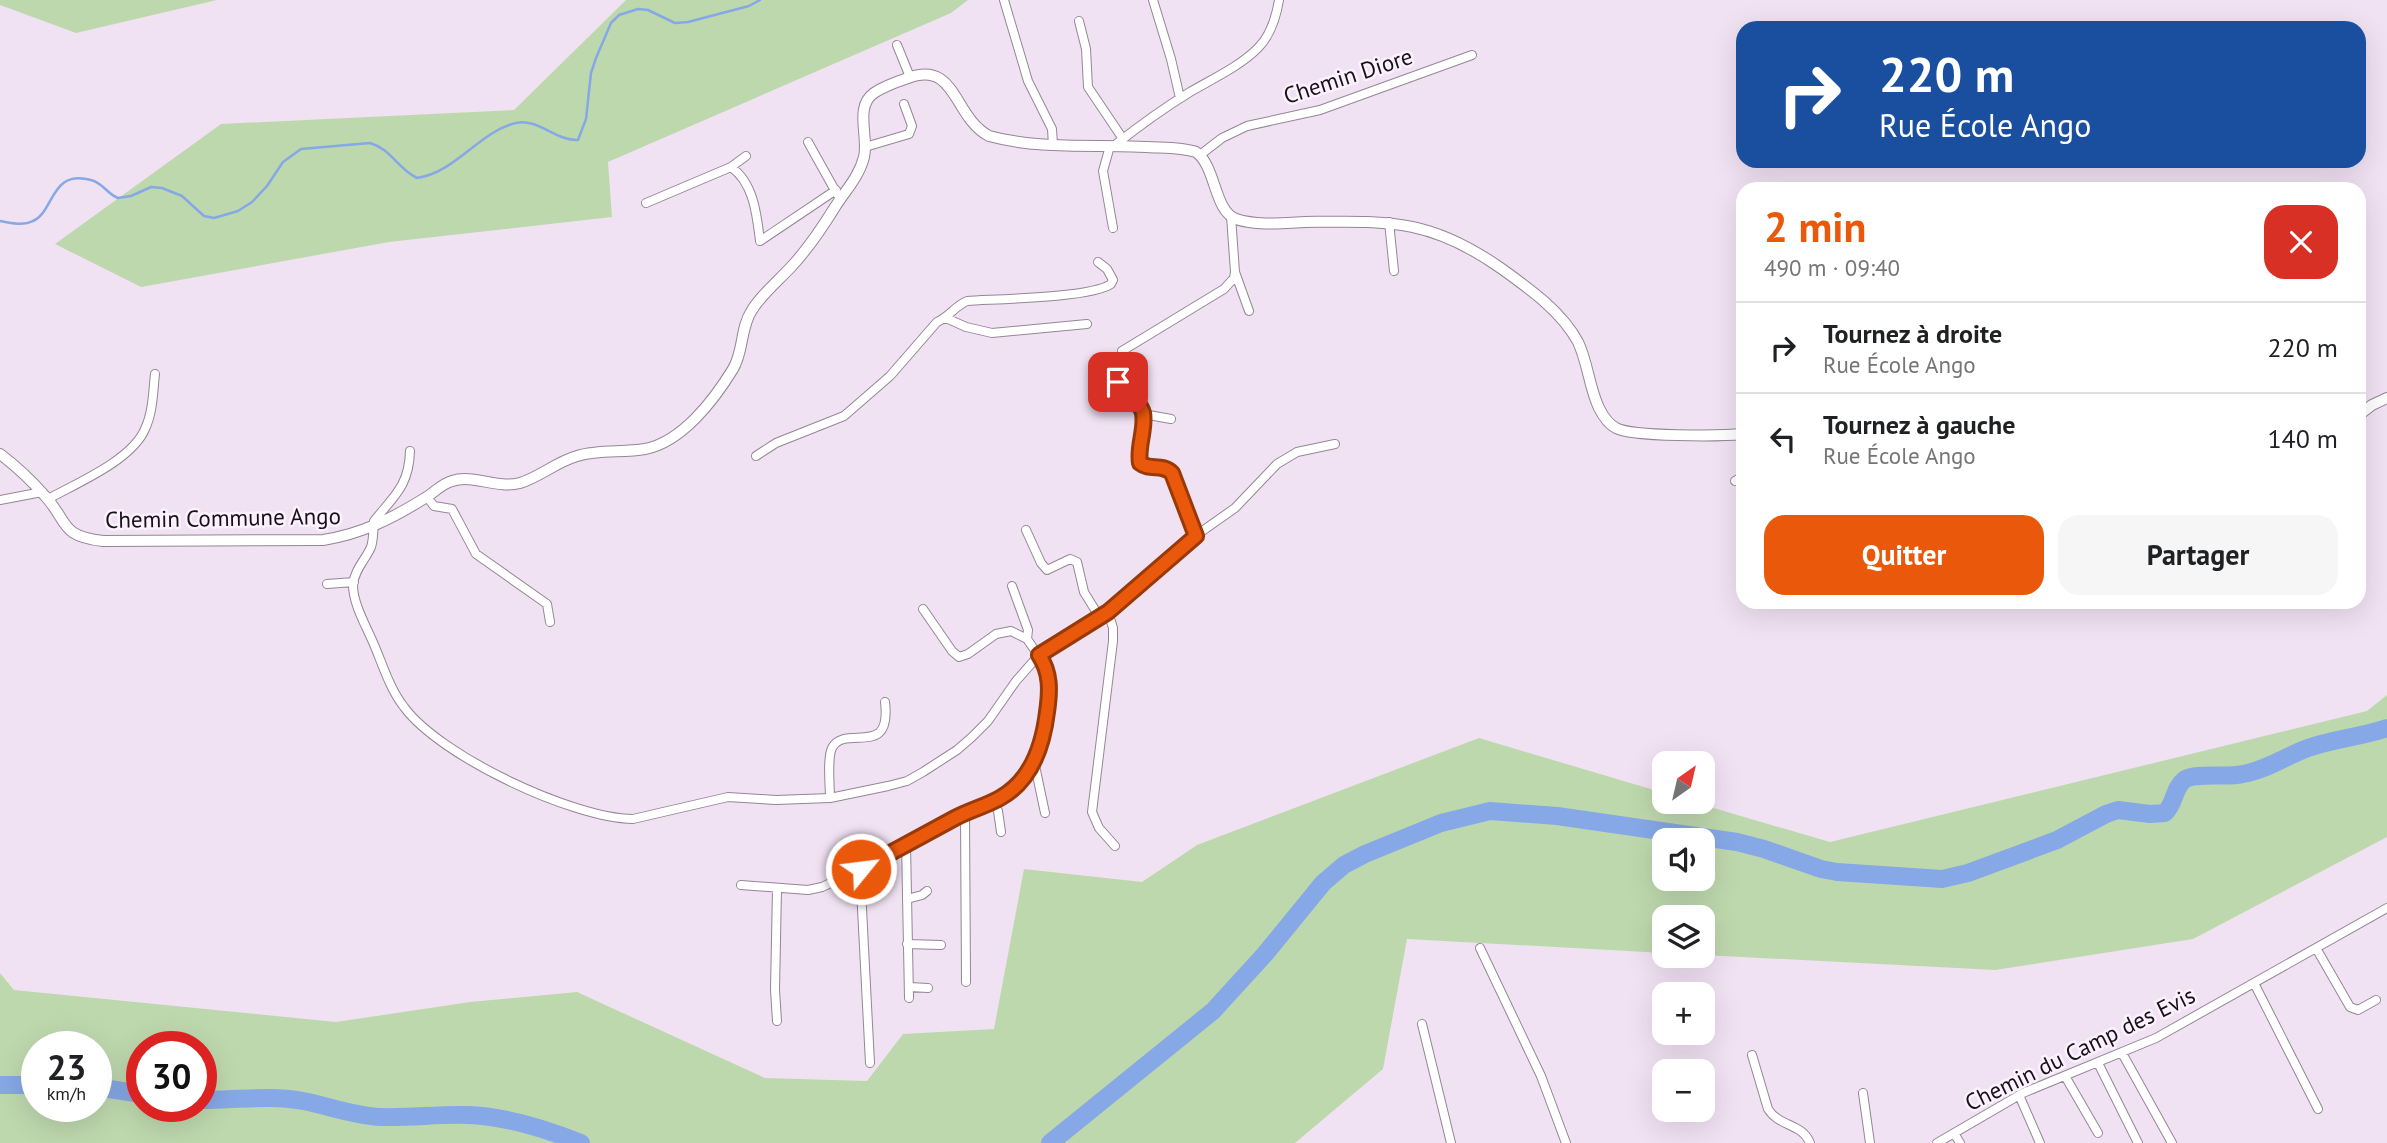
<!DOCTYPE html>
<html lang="fr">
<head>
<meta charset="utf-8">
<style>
	:root { --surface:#fff; --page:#f6f6f6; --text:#202124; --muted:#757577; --line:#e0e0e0; --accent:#ea580c }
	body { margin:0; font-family:"PT Sans",sans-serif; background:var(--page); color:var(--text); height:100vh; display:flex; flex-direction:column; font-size:26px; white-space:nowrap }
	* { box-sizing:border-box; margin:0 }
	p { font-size:23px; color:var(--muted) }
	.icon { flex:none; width:38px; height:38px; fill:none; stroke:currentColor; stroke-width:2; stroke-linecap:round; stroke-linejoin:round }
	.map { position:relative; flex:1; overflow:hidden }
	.side { position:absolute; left:1736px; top:182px; width:630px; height:427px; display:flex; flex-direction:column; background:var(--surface); border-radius:21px; box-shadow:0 7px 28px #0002 }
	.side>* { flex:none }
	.guide { position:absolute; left:1736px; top:21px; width:630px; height:147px; border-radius:21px; box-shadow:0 7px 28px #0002; background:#1a4fa0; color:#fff; overflow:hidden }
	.needle { width:46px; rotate:34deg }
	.buttons { position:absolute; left:1652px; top:751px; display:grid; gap:14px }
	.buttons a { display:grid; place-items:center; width:63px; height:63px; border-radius:14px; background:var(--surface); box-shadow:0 7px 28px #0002; font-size:35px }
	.speed { position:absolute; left:21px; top:1031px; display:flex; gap:14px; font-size:35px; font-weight:700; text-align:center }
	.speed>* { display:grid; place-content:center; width:91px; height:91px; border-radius:50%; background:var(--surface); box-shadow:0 7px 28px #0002; line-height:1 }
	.speed small { font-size:18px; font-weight:400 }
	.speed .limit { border:10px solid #d22; background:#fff; color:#111 }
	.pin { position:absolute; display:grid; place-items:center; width:60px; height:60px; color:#fff; margin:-30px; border-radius:14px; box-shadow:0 4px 10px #0006 }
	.me { position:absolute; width:77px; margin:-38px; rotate:61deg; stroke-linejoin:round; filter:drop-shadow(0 0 5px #0008) }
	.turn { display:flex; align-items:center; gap:24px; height:147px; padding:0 28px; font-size:32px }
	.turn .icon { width:91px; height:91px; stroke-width:2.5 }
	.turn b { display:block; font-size:49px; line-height:60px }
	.round { display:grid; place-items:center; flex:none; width:74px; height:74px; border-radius:21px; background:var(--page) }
	.summary { display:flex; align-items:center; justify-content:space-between; height:119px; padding:0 28px }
	h1 { font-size:42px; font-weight:700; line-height:52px; color:var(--accent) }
	.cta { display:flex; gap:14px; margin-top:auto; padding:14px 28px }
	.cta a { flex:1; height:80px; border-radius:21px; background:var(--accent); color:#fff; font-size:28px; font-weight:700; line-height:80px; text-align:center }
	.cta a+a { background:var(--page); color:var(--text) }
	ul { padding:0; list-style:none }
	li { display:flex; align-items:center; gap:21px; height:91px; padding:0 28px; border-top:2px solid var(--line) }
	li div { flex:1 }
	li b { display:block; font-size:26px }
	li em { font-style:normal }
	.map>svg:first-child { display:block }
</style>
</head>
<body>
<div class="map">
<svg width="2387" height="1143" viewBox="0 0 2387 1143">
	<rect width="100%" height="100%" fill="#f1e2f3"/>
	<path fill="#bed8ae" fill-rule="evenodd" d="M 0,0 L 217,0 L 76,33 L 0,5 Z
		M 626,0 L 968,0 L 951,13 L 608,162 L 612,217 L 389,242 L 141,287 L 55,244 L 221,124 L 514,110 Z
		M 2387,695 L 2387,837 L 2193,939 L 1995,970 L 1703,955 L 1703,917 L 1664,917 L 1664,953 L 1407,939 L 1383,1069 L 1295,1143 L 0,1143 L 0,973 L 14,990 L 336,1022 L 470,1002 L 577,992 L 765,1078 L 867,1081 L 903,1034 L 994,1029 L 1024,869 L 1142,882 L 1197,845 L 1479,738 L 1664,793 L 1664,802 L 1693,802 L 1830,842 L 2367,711 ZM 1664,840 L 1703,840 L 1703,878 L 1664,878 ZM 37,1046 L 96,1046 L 96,1106 L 37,1106 ZM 142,1046 L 201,1046 L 201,1106 L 142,1106 Z"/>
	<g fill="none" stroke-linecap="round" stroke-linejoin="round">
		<path stroke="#86a8e6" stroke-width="2.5" d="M 0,221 C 10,223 23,226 33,221 C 55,211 50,169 91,180 C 102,182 107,194 118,198 L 131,196 L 151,187 L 162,188 L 182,196 L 204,216 L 214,218 L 238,211 L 252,202 L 267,186 L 283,162 L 301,149 L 370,143 C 391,149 398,169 417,178 C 455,173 480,131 516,123 C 538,118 556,141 578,140 L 586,119 L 591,73 L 596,58 L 611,23 L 619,15 L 638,9 L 648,10 L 675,23 L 688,22 L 749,6 L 760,0"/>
		<path stroke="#86a8e6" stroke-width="18" d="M 0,1085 L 37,1085
			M 96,1087 L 142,1094
			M 201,1100 C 234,1100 270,1095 303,1101 C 329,1106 354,1116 381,1117 C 410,1118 439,1114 467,1115 C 505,1116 546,1129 581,1143
			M 1050,1143 L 1213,1011 L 1265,954 L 1323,883 L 1344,865 L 1365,854 L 1441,823 L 1490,811 L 1557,816 L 1737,842 L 1764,849 L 1821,869 L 1837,872 L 1942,879 L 1968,873 L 2057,840 L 2106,814 L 2118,810 L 2150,814 L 2165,813 C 2175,803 2174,788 2184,780 C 2194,772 2228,778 2243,774 C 2266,770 2286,756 2308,748 C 2333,739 2361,737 2387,728"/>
		<defs>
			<path id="minor" d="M 1004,0 L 1028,81 L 1052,129 L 1053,145
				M 1153,0 L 1171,59 L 1180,98
				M 1079,21 L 1086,49 L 1088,87 L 1123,139
				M 897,45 L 910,77
				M 808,142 L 837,194
				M 1115,145 C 1139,126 1164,108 1190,92 C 1212,79 1239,67 1258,48 C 1271,35 1276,18 1279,0
				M 1110,146 L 1103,171 L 1113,228
				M 865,147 L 909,134 L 912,126 L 904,104
				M 1200,155 L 1222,138 L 1247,126 L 1320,110 L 1472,55
				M 731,167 L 746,156
				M 646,203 L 731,167 C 754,183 757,216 760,241 L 836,190
				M 1389,222 L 1394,271
				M 1235,272 L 1249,311
				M 946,318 L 966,327 L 992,333 L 1087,324
				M 1122,351 L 1224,289 L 1234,278 L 1235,272 L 1231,216
				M 1119,382 C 1126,391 1140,402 1143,413 C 1146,429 1137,447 1140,463 C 1150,471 1162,463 1172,473 L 1196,535
				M 1143,414 L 1171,419
				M 410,451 C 409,486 394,496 374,521 C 373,529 374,538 371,547 C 366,559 354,570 353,585 C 353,603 365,624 372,640 C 382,662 389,688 404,707 C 440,756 572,818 633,819 L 728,797 L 776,800 L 830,798 L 888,786 L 907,781 L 923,772 L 957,750 L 972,737 L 988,721 L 1016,681 L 1039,655 L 1108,612 L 1191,539 L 1235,508 L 1277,464 L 1297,452 L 1335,444
				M 756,456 L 776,443 L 844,416 L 890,376 L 937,322 C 949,317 955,306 967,301 C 996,299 1091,298 1111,284 L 1113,280 L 1107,269 L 1098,262
				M 1735,481 L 1743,476
				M 427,497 L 434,506 L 452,509 L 476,554 L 547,604 L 550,622
				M 48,499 C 77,483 132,460 145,429 C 153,412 153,392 155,374
				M 0,500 L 42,492
				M 1026,530 L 1041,563 L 1047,570 L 1070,559 L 1077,562 L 1084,592 L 1100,618
				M 327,584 L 354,582
				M 1012,586 L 1028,630 L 1027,639
				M 1108,612 L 1113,628 L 1113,641 L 1092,812 L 1099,828 L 1115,846
				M 1034,761 L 1045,813
				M 830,798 C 830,786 827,758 832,748 C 845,723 892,760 885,702
				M 993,801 L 998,811 L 1001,832
				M 965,813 L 966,982
				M 861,843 L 861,869
				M 906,844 L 909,998
				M 860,870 L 870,1063
				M 741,885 L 808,890 L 822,887 L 861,869 L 965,813 L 1003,796 L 1012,790 L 1027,773 L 1040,746 L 1049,692 L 1045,665 L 1027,639 L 1011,631 L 996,634 L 968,654 L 959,657 L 952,651 L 923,609
				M 907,899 L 922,895 L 927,891
				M 907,944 L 941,945
				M 1480,948 L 1541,1076 L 1566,1143
				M 2316,948 L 2350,1007 L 2358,1010 L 2376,1000
				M 2254,983 L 2318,1109
				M 909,987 L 928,988
				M 777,1021 L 775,990 L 777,889
				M 1422,1024 L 1451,1143
				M 2122,1053 L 2172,1143
				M 1752,1055 L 1768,1109 C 1779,1127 1802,1123 1810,1143
				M 2098,1063 L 2138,1143
				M 2065,1076 L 2098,1133
				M 1863,1093 L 1870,1143
				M 2019,1095 L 2040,1143
				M 1954,1133 L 1960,1143
				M 1937,1143 L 2023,1093 L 2156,1038 L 2387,908"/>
			<path id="tertiary" d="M 2359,415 L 2372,405 L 2387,398
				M 0,454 C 16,466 31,480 45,496 C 69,522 59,536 103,541 L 323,540 C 362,534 393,518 425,498 C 434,493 441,484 452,481 C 473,474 497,489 520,483 C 540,477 556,462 577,456 C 599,449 623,453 645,449 C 682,442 714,400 733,369 C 744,351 740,328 752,310 C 762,294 778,281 791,267 C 808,249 822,228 835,207 C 845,191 859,177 864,157 C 869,137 854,107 874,93 C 884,86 896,82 908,78 C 957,60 953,117 989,136 C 1040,150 1095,144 1147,147 C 1163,148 1181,147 1196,152 C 1216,166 1214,211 1236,219 C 1257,226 1284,223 1305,222 C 1389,221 1430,218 1502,269 C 1530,289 1562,312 1578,342 C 1588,363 1589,387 1599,408 C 1603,416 1608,424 1616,428 C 1632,437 1722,436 1743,434"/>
		</defs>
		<use href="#minor" stroke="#948696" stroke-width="10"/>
		<use href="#tertiary" stroke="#948696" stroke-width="12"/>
		<use href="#minor" stroke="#fff" stroke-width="8"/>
		<use href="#tertiary" stroke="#fff" stroke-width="10"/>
	</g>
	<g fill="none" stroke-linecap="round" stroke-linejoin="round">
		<defs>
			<path id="route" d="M 861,869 C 892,852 924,835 955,818 C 970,810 986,806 1000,798 C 1031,781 1043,745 1047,712 C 1050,691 1051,673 1039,655 L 1108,612 L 1196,536 L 1172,473 C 1162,463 1150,471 1140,463 C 1137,447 1146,429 1143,413 C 1140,402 1126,391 1118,382"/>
		</defs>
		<use href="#route" stroke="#983908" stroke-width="18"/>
		<use href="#route" stroke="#ea580c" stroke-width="12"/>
	</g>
	<g text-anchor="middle" stroke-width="5" stroke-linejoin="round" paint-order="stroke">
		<g font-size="23" fill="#171218" stroke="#fcf1fe">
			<text transform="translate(1348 76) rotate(-18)" y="8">Chemin Diore</text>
			<text transform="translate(223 518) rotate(-1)" y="8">Chemin Commune Ango</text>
			<text transform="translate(2080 1049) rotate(-26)" y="8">Chemin du Camp des Evis</text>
		</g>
	</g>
</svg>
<div class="buttons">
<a><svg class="needle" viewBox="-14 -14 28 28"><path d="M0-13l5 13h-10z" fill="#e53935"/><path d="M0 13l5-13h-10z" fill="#757577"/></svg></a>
<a><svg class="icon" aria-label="sound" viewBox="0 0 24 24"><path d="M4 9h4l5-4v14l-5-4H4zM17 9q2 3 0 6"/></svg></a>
<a><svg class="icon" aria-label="layers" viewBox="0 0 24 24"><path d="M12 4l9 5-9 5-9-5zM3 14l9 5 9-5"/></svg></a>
<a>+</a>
<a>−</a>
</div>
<div class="speed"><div>23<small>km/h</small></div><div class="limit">30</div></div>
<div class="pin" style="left:1118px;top:382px;background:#d93025"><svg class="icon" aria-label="arrive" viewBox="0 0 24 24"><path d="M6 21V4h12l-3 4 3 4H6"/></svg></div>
<svg class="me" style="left:861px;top:869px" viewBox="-20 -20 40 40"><circle r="17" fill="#ea580c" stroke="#fff" stroke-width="3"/><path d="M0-11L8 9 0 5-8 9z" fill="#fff"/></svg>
<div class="guide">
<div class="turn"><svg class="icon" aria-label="right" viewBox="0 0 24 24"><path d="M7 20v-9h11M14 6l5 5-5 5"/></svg><div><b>220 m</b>Rue École Ango</div></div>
</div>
<section class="side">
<div class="summary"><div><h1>2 min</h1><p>490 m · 09:40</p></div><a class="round" style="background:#d93025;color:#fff"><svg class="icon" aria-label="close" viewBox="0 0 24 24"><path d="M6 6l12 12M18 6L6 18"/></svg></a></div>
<ul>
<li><svg class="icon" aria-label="right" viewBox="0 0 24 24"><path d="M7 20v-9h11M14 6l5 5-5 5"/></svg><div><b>Tournez à droite</b><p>Rue École Ango</p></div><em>220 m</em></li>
<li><svg class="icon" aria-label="left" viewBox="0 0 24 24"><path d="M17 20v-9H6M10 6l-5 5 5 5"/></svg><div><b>Tournez à gauche</b><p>Rue École Ango</p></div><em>140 m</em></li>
</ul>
<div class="cta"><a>Quitter</a><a>Partager</a></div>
</section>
</div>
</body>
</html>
